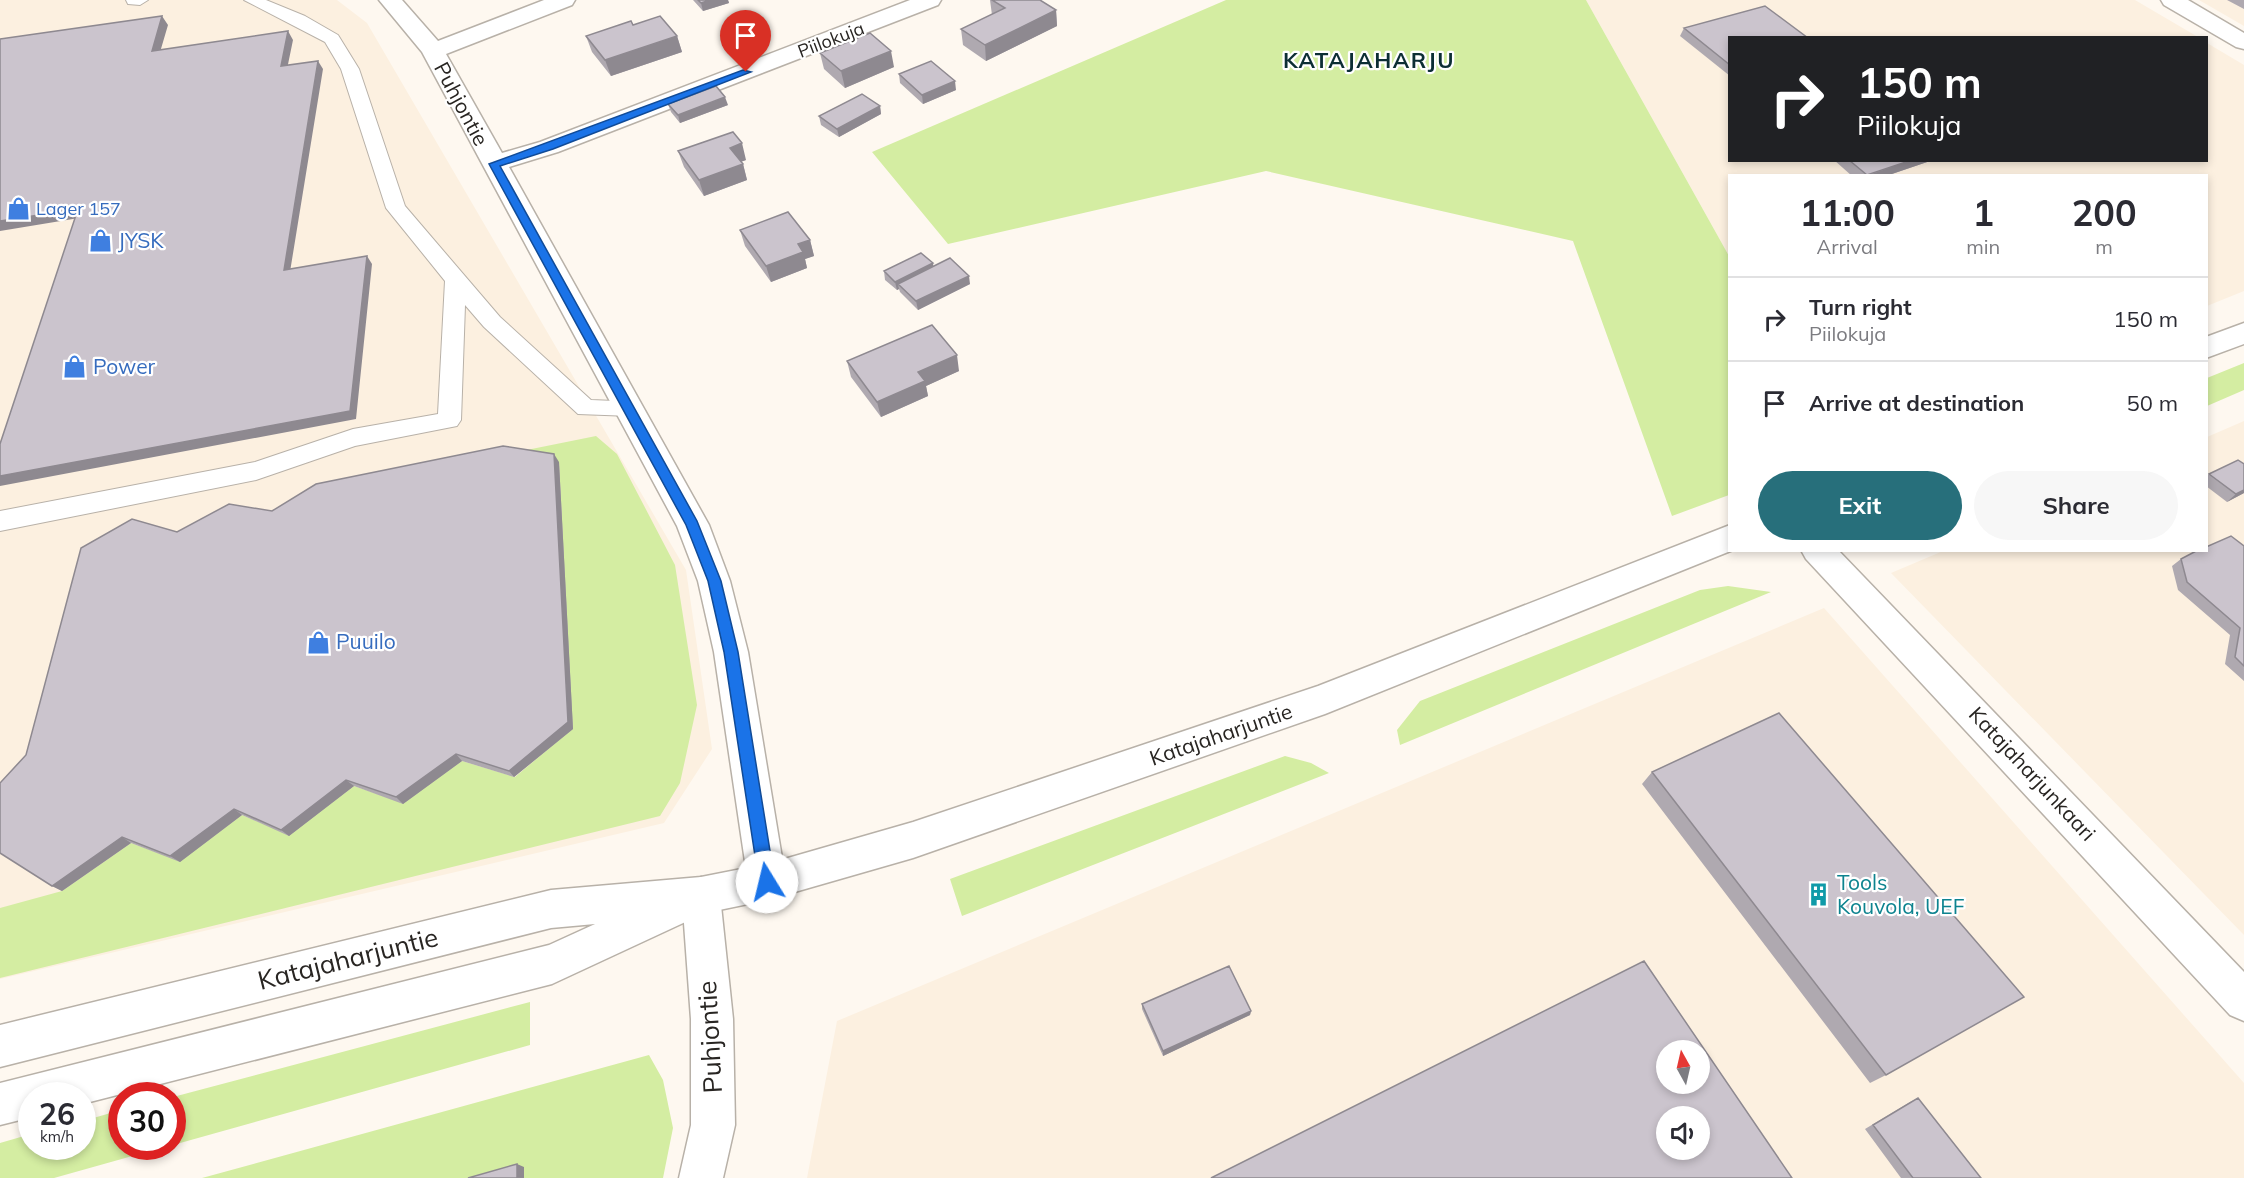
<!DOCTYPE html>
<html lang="en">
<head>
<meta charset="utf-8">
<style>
	:root { --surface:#fff; --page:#f7f7f7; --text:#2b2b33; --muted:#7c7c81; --line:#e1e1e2; --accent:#276f7b }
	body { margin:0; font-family:Mulish,sans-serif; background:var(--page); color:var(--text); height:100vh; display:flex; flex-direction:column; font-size:22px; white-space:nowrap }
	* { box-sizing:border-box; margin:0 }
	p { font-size:20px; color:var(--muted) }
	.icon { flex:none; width:33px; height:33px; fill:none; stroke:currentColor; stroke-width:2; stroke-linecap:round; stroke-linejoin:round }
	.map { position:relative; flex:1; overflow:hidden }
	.details { position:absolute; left:1728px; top:174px; width:480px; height:378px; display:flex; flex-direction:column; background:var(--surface); border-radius:0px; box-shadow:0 3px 9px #0003 }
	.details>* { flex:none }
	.hud { position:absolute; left:1728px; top:36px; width:480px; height:126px; border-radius:0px; box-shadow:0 3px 9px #0003; background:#202124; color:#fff; overflow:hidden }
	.needle { width:39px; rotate:352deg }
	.controls { position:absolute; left:1656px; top:1040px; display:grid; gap:12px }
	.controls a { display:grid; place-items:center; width:54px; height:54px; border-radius:50%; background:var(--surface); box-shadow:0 3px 9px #0003; font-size:30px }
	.speed { position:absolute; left:18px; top:1082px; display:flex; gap:12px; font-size:30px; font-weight:700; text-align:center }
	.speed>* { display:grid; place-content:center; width:78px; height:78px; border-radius:50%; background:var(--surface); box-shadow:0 3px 9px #0003; line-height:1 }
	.speed small { font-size:15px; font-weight:400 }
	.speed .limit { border:9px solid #d22; background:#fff; color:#111 }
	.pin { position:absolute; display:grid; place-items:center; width:51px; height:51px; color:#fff; margin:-62px -26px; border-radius:50% 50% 50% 0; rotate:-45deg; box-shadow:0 0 6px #0007 }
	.pin .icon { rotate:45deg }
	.me { position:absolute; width:66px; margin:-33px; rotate:351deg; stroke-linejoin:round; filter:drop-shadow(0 0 4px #0008) }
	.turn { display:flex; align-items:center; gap:21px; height:126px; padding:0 30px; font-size:27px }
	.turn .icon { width:78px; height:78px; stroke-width:2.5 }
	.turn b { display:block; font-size:42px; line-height:51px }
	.eta { display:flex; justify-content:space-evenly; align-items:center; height:102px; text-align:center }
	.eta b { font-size:36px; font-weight:700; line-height:42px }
	.button { display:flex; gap:12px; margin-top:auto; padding:12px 30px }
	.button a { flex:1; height:69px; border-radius:36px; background:var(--accent); color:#fff; font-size:24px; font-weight:700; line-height:69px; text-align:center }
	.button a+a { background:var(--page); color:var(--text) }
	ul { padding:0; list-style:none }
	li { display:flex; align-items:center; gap:18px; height:84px; padding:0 30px; border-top:2px solid var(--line) }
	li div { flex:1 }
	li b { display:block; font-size:22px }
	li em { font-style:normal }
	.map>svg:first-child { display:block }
</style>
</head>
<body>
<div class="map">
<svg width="2244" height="1178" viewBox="0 0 2244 1178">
	<rect width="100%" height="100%" fill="#fef8f0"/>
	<path fill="#fcf0e0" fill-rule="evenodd" d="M 0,0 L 337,0 L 367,23 L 686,570 L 712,749 L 664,823 L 0,979 Z
		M 1586,0 L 2135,0 L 2198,37 L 1730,38 L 1730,160 L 2206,160 L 2207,43 L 2244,65 L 2244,291 L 2207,306 L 2206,176 L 1730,176 L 1729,256 Z
		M 2199,0 L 2244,0 L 2244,26 Z
		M 2244,421 L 2244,935 L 1891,573 L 1943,551 L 2206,550 L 2207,437 Z
		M 1824,608 L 2244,1083 L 2244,1178 L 807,1178 L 837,1021 ZM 1666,1050 L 1700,1050 L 1700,1083 L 1666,1083 ZM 1666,1116 L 1700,1116 L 1700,1149 L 1666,1149 Z"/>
	<path fill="#d4eda2" d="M 1226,0 L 1586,0 L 1729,256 L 1729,495 L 1672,516 L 1573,241 L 1266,171 L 948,244 L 872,152 Z
		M 2244,363 L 2244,390 L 2207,406 L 2207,378 Z
		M 596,436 L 617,454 L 675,565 L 697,705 L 680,783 L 660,816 L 0,978 L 0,908 L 62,891 L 131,843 L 180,861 L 242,815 L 289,835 L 354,786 L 403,803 L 462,761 L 515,777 L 572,729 L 559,462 L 507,454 Z
		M 1728,586 L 1771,592 L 1400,745 L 1397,730 L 1420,701 L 1700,590 Z
		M 1285,756 L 1311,763 L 1329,773 L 962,916 L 950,879 Z
		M 530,1002 L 530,1045 L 173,1145 L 173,1097 Z
		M 649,1055 L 663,1080 L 673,1128 L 663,1178 L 524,1178 L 523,1167 L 486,1178 L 202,1178 Z
		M 121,1110 L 122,1146 L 168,1146 L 54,1178 L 0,1178 L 0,1143 L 31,1134 L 32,1146 L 82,1146 L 83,1121 Z"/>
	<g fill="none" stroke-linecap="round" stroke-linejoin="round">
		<defs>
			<path id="service" d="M 126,0 L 148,0 L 140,5 L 128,4 Z
				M 244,0 L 266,0 L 305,16 L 338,35 L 359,69 L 405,206 L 500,317 L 591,400 L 639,402 L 642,408 L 639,414 L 631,416 L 578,414 L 484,327 L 465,305 L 461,420 L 457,426 L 355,446 L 256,480 L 0,531 L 0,511 L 255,462 L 353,429 L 438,414 L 445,281 L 386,208 L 341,69 L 325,42 Z"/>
			<path id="minor" d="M 379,0 L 402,0 L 438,41 L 544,0 L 575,0 L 572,5 L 446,54 L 502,153 L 540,142 L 910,0 L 941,0 L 938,5 L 558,152 L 509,167 L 709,525 L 730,581 L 748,652 L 786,882 L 781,895 L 767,900 L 753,895 L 748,882 L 714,652 L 698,581 L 677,526 L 422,52 Z
				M 2161,0 L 2188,0 L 2244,33 L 2244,49 L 2236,47 L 2164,5 Z
				M 1801,550 L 1838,550 L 2244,972 L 2244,1021 L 2230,1015 L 1806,559 Z
				M 701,877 L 715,883 L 720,896 L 733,1019 L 735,1125 L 723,1178 L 679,1178 L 691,1125 L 691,1019 L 682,896 L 687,883 Z"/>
			<path id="tertiary" d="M 2244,323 L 2244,344 L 2206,358 L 2206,337 Z
				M 1730,525 L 1730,550 L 1733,550 L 1325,714 L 913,858 L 767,900 L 695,915 L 694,918 L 552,984 L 82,1104 L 82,1095 L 32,1095 L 32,1117 L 0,1125 L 0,1083 L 549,945 L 595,924 L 551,928 L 0,1067 L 0,1025 L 551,890 L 701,877 L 767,864 L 913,822 L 1318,686 Z"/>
		</defs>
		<use href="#service" stroke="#b8b1a8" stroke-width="2"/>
		<use href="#minor" stroke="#b8b1a8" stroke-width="3"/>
		<use href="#tertiary" stroke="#b8b1a8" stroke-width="3"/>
		<use href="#service" fill="#fff" fill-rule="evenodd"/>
		<use href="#minor" fill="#fff" fill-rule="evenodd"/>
		<use href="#tertiary" fill="#fff" fill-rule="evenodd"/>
	</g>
	<path fill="#afa9b0" d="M 693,0 L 728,0 L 729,3 L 703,11 Z
		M 990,0 L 1040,0 L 1056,10 L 1057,26 L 986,61 L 963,45 L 961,29 L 992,15 Z
		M 2227,0 L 2244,0 L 2244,9 Z
		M 633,25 L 677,36 L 682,52 L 611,76 L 592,52 L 586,36 Z
		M 1684,28 L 1730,38 L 1730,76 L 1680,36 Z
		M 820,53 L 894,67 L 845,88 L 824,69 Z
		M 899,74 L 956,90 L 923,104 L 900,83 Z
		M 668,104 L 728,105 L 680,123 L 671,112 Z
		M 880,106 L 881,114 L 839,137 L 821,125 L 819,116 Z
		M 678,151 L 746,160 L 740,162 L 743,164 L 747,180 L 704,196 L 684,167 Z
		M 1834,160 L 1933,160 L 1886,176 L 1852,176 Z
		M 740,230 L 810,240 L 814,256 L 805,259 L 807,268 L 771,282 L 745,246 Z
		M 933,263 L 933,266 L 970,284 L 918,310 L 900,292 L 899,289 L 897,290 L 885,280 L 884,271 Z
		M 847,361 L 959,371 L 926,386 L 928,396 L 881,417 L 851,377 Z
		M 559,462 L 573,729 L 514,777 L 462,761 L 403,804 L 354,786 L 289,836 L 242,815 L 180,862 L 131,843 L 62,891 L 52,886 L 26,755 L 177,532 Z
		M 2244,464 L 2244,493 L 2227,502 L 2206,486 L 2206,477 L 2209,474 Z
		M 2244,546 L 2244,681 L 2225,664 L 2230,635 L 2178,590 L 2172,566 L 2181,559 Z
		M 1652,772 L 1886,1075 L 1870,1083 L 1642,784 Z
		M 1142,1004 L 1251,1011 L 1250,1015 L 1163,1056 L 1142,1009 Z
		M 1918,1098 L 1981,1178 L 1901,1178 L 1865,1129 L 1910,1102 Z"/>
	<path fill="#8e8990" d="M 710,0 L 728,0 L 729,3 L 703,11 L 701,3 Z
		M 1056,10 L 1057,26 L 986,61 L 985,45 Z
		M 162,16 L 168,25 L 158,59 L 152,51 Z
		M 288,31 L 293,40 L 286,74 L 281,66 Z
		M 677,36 L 682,52 L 611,76 L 605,60 Z
		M 891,51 L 894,67 L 845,88 L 841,71 Z
		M 318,61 L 323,69 L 289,278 L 284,270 Z
		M 955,81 L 956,90 L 923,104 L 922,95 Z
		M 725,97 L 728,105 L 680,123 L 678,115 Z
		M 880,106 L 881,114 L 839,137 L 837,129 Z
		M 742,143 L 746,160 L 735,164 L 730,148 Z
		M 1912,160 L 1933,160 L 1886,176 L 1866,176 Z
		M 743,164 L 747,180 L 704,196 L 699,180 Z
		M 78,209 L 85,217 L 0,231 L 0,221 Z
		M 810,240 L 814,256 L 805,259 L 807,268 L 771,282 L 766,266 L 798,244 Z
		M 367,256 L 372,264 L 356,419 L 0,486 L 0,476 Z
		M 933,263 L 934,271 L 898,284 L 899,289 L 897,290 L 895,282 Z
		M 969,276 L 970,284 L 918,310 L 916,301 Z
		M 957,355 L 959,371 L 926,386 L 928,396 L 881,417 L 877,402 L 918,372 Z
		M 554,454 L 559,462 L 573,729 L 514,777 L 509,771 Z
		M 2244,490 L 2244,493 L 2227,502 L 2236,494 Z
		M 456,754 L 462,761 L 403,804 L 396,797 Z
		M 346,780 L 354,786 L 289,836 L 281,830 Z
		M 234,809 L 242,815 L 180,862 L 170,856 Z
		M 122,837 L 131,843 L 62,891 L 52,886 Z
		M 1251,1011 L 1250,1015 L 1163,1056 L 1163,1051 Z
		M 517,1164 L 524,1167 L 524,1178 L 517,1178 Z"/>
	<path fill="#cbc4cd" stroke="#8e8990" stroke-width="1.5" fill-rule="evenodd" d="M 698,0 L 710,0 L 701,3 Z
		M 992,0 L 1040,0 L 1056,10 L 985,45 L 961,29 L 1005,8 Z
		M 1765,6 L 1808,38 L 1730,38 L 1730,65 L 1684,28 Z
		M 162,16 L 152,51 L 288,31 L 281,66 L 318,61 L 284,270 L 367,256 L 350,411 L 0,476 L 0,444 L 78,209 L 0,221 L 0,39 Z
		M 660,16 L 677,36 L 605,60 L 586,36 L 631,21 L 633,25 Z
		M 870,33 L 891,51 L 841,71 L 820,53 Z
		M 931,61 L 955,81 L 922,95 L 899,74 Z
		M 716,86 L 725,97 L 678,115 L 668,104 Z
		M 862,94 L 880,106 L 837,129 L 819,116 Z
		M 733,132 L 742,143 L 730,148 L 743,164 L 699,180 L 678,151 Z
		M 1849,160 L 1912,160 L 1867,175 Z
		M 788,212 L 810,240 L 798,244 L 803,252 L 766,266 L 740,230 Z
		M 921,253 L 933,263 L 895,282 L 884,271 Z
		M 950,258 L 969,276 L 916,301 L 898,284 Z
		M 932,325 L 957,355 L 918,372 L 925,381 L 877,402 L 847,361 Z
		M 503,446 L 554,454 L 568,722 L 509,771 L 456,754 L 396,797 L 346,780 L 281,830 L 234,809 L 170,856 L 122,837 L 52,886 L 0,853 L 0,783 L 26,755 L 81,548 L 132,519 L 177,532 L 229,504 L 272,511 L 316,484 Z
		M 2238,460 L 2244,464 L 2244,490 L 2236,494 L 2209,474 Z
		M 2231,536 L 2244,546 L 2244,666 L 2235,657 L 2240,628 L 2187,582 L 2181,559 L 2198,550 L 2206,550 L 2206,547 Z
		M 1779,713 L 2024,997 L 1886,1075 L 1652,772 Z
		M 1644,961 L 1792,1178 L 1211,1178 ZM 1666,1050 L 1700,1050 L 1700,1083 L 1666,1083 ZM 1666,1116 L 1700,1116 L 1700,1149 L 1666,1149 Z
		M 1229,966 L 1251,1011 L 1163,1051 L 1142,1004 Z
		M 1918,1098 L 1981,1178 L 1913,1178 L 1873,1125 Z
		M 517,1164 L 517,1178 L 468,1178 Z"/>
	<path fill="#1a73e8" stroke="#114b97" stroke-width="1.5" d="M 743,70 L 751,72 L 553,149 L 500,166 L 697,521 L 721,581 L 738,652 L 775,882 L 773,888 L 767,890 L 761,888 L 759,882 L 724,652 L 708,581 L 686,525 L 489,164 Z"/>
	<defs>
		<symbol id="shop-bare" viewBox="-9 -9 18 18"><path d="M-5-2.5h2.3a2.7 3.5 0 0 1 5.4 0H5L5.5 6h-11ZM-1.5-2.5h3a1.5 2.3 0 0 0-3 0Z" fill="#3f7fe0" stroke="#fff" stroke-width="2.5" paint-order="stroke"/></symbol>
		<symbol id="building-bare" viewBox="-9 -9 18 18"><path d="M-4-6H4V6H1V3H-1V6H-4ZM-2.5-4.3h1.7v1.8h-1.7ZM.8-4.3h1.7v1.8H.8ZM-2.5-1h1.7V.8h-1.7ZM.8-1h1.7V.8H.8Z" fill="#0f9aa8" stroke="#fff" stroke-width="2.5" paint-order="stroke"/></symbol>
	</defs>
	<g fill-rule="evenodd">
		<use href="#shop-bare" x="2" y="192" width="33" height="33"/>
		<use href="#shop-bare" x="84" y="224" width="33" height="33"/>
		<use href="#shop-bare" x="58" y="350" width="33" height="33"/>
		<use href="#shop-bare" x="302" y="626" width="33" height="33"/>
		<use href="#building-bare" x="1802" y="878" width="33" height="33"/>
	</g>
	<g text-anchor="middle" stroke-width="4.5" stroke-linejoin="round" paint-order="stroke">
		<g font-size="18" fill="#282522" stroke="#fff">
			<text transform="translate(831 40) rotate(-21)" y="6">Piilokuja</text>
		</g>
		<g font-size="18" fill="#366cbe" stroke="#fff" text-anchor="start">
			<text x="36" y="215">Lager 157</text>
		</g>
		<g font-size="21" fill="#282522" stroke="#fff">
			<text transform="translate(461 104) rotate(62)" y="7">Puhjontie</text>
			<text transform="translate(1221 735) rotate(-19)" y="7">Katajaharjuntie</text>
			<text transform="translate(2032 774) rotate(47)" y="7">Katajaharjunkaari</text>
		</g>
		<g font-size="21" fill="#366cbe" stroke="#fff" text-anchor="start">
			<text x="118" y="248">JYSK</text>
			<text x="93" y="374">Power</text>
			<text x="336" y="649">Puuilo</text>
		</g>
		<g font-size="21" fill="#0d838f" stroke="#fff" text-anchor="start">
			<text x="1837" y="890">Tools<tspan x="1837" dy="24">Kouvola, UEF</tspan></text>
		</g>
		<g font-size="22" font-weight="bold" letter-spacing="1.5" fill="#0c2e34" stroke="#fff">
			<text x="1369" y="68">KATAJAHARJU</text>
		</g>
		<g font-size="26" fill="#282522" stroke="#fff">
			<text transform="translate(348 959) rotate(-14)" y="9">Katajaharjuntie</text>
			<text transform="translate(710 1037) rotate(-93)" y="9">Puhjontie</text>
		</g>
	</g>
</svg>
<div class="controls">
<a><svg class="needle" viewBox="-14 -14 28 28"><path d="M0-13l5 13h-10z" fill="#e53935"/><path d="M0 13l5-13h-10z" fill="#7c7c81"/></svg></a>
<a><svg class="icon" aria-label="sound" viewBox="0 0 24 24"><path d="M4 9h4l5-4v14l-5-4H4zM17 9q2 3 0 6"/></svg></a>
</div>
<div class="speed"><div>26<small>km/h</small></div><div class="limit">30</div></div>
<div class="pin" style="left:746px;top:72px;background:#d93025"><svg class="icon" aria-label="arrive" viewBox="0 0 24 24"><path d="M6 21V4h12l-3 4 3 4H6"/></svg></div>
<svg class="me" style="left:767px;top:882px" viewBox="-20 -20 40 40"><circle r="19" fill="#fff"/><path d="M0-13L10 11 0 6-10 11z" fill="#1a73e8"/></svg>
<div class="hud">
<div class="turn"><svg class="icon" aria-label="right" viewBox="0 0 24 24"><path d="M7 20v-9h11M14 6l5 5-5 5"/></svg><div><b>150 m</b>Piilokuja</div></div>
</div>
<section class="details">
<div class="eta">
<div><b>11:00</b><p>Arrival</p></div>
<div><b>1</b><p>min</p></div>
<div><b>200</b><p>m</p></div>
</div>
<ul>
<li><svg class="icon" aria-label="right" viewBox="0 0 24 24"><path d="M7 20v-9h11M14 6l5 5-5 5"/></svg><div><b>Turn right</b><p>Piilokuja</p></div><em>150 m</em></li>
<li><svg class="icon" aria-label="arrive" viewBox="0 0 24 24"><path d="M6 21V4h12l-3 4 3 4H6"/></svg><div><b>Arrive at destination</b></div><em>50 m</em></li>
</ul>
<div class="button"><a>Exit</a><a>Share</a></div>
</section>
</div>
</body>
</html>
